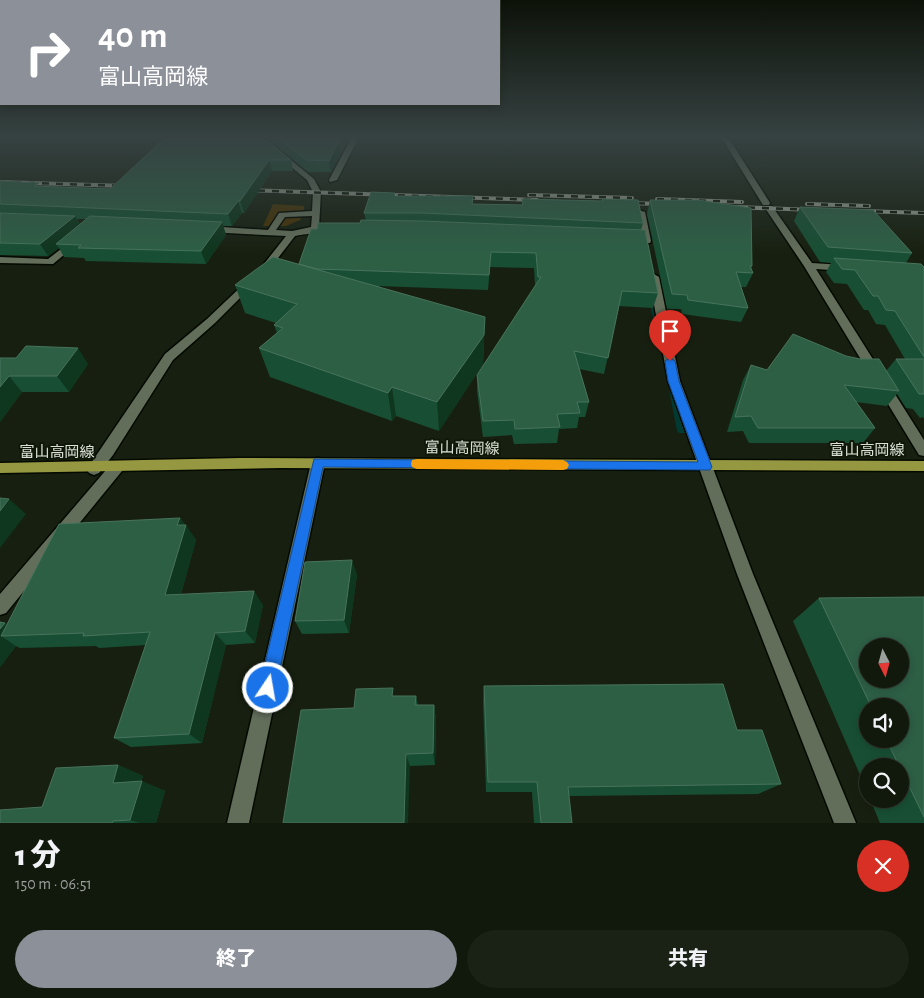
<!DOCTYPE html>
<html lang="ja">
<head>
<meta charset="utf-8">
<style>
	:root { --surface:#11180c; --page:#1a2115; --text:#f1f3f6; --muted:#9ca09d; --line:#30372d; --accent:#8c9099 }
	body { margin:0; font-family:"Alegreya Sans","Noto Sans JP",sans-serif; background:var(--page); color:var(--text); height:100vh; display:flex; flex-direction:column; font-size:19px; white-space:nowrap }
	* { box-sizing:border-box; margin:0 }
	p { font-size:16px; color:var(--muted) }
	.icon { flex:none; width:28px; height:28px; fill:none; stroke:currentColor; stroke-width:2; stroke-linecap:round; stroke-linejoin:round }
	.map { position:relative; height:823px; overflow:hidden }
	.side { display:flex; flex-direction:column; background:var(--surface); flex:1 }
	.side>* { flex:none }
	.hud { position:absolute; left:0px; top:0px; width:500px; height:105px; box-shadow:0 2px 8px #0003,0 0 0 1px var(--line); background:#8c9099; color:#fff; overflow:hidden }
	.needle { width:32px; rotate:174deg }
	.controls { position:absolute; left:859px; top:638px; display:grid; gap:10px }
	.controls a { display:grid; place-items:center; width:50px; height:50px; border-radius:50%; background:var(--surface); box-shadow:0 2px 8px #0003,0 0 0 1px var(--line); font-size:25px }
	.pin { position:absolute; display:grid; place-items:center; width:42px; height:42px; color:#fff; margin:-51px -21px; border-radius:50% 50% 50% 0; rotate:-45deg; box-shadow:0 0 5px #0007 }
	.pin .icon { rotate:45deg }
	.me { position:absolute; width:55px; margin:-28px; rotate:12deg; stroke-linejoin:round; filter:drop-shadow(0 0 4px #0008) }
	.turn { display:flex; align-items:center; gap:18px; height:105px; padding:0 15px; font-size:22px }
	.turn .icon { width:65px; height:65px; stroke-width:2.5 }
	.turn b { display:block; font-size:35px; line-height:42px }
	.round { display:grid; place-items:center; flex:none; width:52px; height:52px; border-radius:26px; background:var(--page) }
	.overview { display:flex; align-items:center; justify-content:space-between; height:85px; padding:0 15px }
	h1 { font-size:30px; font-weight:800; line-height:38px }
	.action { display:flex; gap:10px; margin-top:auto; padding:10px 15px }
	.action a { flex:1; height:58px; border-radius:30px; background:var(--accent); color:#fff; font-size:20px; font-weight:800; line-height:58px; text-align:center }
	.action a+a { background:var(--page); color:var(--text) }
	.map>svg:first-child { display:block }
</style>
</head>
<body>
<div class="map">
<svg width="924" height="823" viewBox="0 0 924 823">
	<rect width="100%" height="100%" fill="#172010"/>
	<path fill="#453308" d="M 273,204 L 304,206 L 304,213 L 300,220 L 286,226 L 263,226 Z"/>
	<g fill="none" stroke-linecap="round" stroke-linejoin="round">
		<path fill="#003a32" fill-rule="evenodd" d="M 651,292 L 654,294 L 663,328 L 659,330 L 655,328 L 648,294 Z
			M 673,386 L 677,389 L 687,431 L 685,433 L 679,433 L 677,431 L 669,389 Z"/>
		<defs>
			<path id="street" d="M 255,137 L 263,137 L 314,179 L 321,192 L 319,227 L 331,230 C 329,232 302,234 295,236 L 268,271 L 265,272 L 260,269 L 286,236 L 207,232 L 203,229 L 207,226 L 268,230 L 279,213 L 312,211 L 313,192 L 307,180 ZM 312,216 L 311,227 L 292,231 L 276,230 L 285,217 Z
				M 352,137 L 359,137 L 337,180 L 330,182 L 329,180 Z
				M 721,137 L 728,137 L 770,203 L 769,205 L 763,205 Z
				M 766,206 L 772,206 L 812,263 L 844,265 L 849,268 L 844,271 L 816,269 L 924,440 L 924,456 L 919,455 L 804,266 L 765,208 Z
				M 638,210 L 645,212 L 651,241 L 650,243 L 644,243 L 643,241 Z
				M 74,239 L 78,242 L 77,244 L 53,264 L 0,263 L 0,257 L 48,259 Z
				M 654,274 L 659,277 L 680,381 L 753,574 L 856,823 L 834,823 L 737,574 L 668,381 L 649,277 Z
				M 250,280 L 255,283 L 215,323 L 173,360 L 113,455 L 99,473 L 94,475 L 89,473 L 87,469 L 165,354 L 207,319 L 247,281 Z
				M 318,458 L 323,459 L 325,463 L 249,823 L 227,823 L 311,463 L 313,459 Z
				M 117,462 L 122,463 L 124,467 L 122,471 L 6,613 L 0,615 L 0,594 L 112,463 Z"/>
			<path id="primary" d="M 240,458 L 924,461 L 924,471 L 280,468 L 0,473 L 0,463 Z"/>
		</defs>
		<use href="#street" stroke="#040901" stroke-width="3"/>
		<use href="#primary" stroke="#040901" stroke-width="3"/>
		<use href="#street" fill="#626d5a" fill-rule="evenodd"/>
		<use href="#primary" fill="#959840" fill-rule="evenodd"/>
		<defs>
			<path id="rail" d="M 0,182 L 127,186
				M 244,190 L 537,200
				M 529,195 L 632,198
				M 657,199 L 742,202
				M 624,203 L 664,204
				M 807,204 L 869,206
				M 734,207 L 814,210
				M 862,211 L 924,213"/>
		</defs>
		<use href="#rail" stroke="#91988b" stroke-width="4"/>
		<use href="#rail" stroke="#0e1708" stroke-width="2.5" stroke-dasharray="7" stroke-linecap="butt"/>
	</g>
	<path fill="#184f34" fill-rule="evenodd" d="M 166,137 L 291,160 L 293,171 L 272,171 L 244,213 L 242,213 L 232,226 L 223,226 L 226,235 L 206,264 L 86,261 L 84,258 L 64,257 L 59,248 L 48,256 L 0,255 L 0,181 L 41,186 L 110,189 ZM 77,219 L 86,219 L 80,225 Z
		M 266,137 L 343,137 L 344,146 L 331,172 L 308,172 Z
		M 395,193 L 395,196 L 473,196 L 473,204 L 522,205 L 522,199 L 602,201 L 602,199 L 643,223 L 641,230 L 658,293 L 653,308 L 619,306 L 604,374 L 579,369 L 589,402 L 585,417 L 579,417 L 577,428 L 559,429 L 557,443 L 514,444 L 512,435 L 483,437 L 477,391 L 477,375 L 535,285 L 534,268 L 490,267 L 488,290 L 378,286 L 484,345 L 483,364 L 439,431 L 396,416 L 392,421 L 270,377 L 259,348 L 277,333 L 274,325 L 276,323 L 245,313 L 235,285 L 299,264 L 317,229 L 360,223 L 366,220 L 364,213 Z
		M 650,200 L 752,266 L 751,269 L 753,273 L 746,287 L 741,287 L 748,308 L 741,322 L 682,314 L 681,309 L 667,309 L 647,214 Z
		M 800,207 L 912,253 L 906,263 L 924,267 L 924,419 L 923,417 L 920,418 L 913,409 L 906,408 L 897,394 L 887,406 L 856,402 L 875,428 L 863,443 L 749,443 L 743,431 L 727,432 L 743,380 L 751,365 L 767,370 L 846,356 L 886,371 L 896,359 L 905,359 L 885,325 L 876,324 L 868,310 L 864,310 L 847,284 L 834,283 L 826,272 L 831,263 L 820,262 L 794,221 Z
		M 0,358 L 88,364 L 69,392 L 22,392 L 0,422 Z
		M 180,518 L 196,540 L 181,594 L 263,605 L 255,643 L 226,645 L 202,743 L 131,747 L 114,738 L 146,645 L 99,648 L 96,646 L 20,648 L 16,646 L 0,667 L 0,622 L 7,624 Z
		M 357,574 L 349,633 L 302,634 L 295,621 Z
		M 924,597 L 924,823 L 880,823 L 870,799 L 900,799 L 900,766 L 868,766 L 868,793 L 793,621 L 819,598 ZM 868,706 L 900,706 L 900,739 L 868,739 Z
		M 484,686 L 781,784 L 758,794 L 569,796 L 572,823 L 534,823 L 532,792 L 486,792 L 483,701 Z
		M 395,696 L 416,696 L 418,705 L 434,705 L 436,719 L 435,765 L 410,766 L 354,708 Z
		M 118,765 L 143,776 L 141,781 L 165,791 L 156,823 L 0,823 L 42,807 Z"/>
	<path fill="#0f361e" d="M 341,137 L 343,137 L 344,146 L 331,172 L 329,161 Z
		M 269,160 L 272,171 L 244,213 L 240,201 Z
		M 238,201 L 242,213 L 232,226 L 228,214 Z
		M 75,216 L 82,229 L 56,244 L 59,248 L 48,256 L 40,244 Z
		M 222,222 L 226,235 L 206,264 L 201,251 Z
		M 485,317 L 483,364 L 439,431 L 437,402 Z
		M 78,348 L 88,364 L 69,392 L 57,376 Z
		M 9,376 L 22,392 L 0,422 L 0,387 Z
		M 392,387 L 396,416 L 392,421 L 388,393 Z
		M 9,499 L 26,514 L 0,548 L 0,511 Z
		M 180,518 L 186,527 L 186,525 L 196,540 L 177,608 L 165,595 L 177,525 Z
		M 352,560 L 357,574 L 349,633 L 344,620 Z
		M 254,591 L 263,605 L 255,643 L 245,631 Z
		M 5,623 L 24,635 L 1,636 L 16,646 L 0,667 L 0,629 Z
		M 215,633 L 226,645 L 202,743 L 189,734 Z
		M 434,705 L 436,719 L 435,765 L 433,753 Z
		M 406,754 L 410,766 L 408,823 L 404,823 Z
		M 118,765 L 143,776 L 138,793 L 113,783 Z
		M 142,781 L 165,791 L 156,823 L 140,823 L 130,820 Z"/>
	<path fill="#2d5f45" stroke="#48735c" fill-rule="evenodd" d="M 166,137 L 263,137 L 291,160 L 269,160 L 240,201 L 238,201 L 228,214 L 0,204 L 0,181 L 39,183 L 34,186 L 110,189 Z
		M 277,137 L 341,137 L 329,161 L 306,160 Z
		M 371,192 L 395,193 L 394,196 L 473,196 L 472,204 L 523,205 L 522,199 L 603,201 L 602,199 L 638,200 L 643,223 L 422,213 L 364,213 Z
		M 650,200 L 698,200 L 751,208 L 752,266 L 750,266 L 753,273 L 736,272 L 748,308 L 688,300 L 687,295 L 672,294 Z
		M 800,207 L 873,210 L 912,253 L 828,247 Z
		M 0,213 L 75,216 L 40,244 L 0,243 Z
		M 90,216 L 222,222 L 201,251 L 78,248 L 81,245 L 56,244 Z
		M 361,220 L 422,221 L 645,230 L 658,293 L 622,291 L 608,358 L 574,351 L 589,402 L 577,402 L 580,413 L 557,414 L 560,427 L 515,429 L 514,420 L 483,421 L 477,375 L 541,277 L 538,277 L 536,253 L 491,252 L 489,275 L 317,269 L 299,264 L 311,229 L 317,229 L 318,223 L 360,223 Z
		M 273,257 L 485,317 L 484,335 L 437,402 L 392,387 L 388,393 L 259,348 L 283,328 L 274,325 L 297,304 L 235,285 Z
		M 834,258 L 921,264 L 924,267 L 924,357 L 895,311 L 886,310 L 878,296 L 873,296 L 855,270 L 842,269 Z
		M 793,334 L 846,356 L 860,359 L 879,359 L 899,391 L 844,385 L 875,428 L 758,428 L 751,416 L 735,417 L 751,365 L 767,370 Z
		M 26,346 L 78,348 L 57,376 L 9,376 L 0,387 L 0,358 L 16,358 Z
		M 896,359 L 924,359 L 924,394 L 919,394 Z
		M 0,498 L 9,499 L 0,511 Z
		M 180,518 L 177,525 L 186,525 L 165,595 L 254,591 L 245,631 L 215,633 L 189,734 L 114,738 L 150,632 L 83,636 L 84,633 L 1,636 L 59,524 Z
		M 352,560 L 344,620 L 295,621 L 305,562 Z
		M 924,597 L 924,817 L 886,739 L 900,739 L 900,706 L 871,706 L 819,598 ZM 868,646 L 900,646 L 900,679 L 868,679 Z
		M 0,622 L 5,623 L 0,629 Z
		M 723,684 L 737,730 L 762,730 L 781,784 L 568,787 L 572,823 L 541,823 L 537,782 L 488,782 L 484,686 Z
		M 393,688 L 392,696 L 416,696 L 415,705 L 434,705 L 433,753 L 406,754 L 404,823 L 283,823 L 301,710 L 354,708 L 356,689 Z
		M 118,765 L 113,783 L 142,781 L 130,820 L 113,821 L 112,823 L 0,823 L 0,810 L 42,807 L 56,768 Z"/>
	<linearGradient id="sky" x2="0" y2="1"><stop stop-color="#0d1209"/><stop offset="0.54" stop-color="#364242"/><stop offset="1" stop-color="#364242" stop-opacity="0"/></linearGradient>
	<rect width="924" height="253" fill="url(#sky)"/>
	<path fill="#1a73e8" stroke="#114b97" d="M 670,358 L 675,361 L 679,381 L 712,467 L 710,470 L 323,467 L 276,688 L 274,694 L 268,696 L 262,694 L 259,688 L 314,459 L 698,462 L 668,381 L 665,361 Z"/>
	<path fill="#f59e0b" d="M 417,459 L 563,460 L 567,462 L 569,465 L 567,469 L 563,470 L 417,469 L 412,467 L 411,464 L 412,460 Z"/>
	<g text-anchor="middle" stroke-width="4" stroke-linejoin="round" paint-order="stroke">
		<g font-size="15" fill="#dae0d5" stroke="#0e1708">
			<text transform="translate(462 448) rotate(1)" y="5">富山高岡線</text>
			<text x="867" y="455">富山高岡線</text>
			<text x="57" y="457">富山高岡線</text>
		</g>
	</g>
</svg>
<div class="controls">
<a><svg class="needle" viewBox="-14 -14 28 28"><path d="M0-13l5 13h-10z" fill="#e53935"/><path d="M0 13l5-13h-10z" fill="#9ca09d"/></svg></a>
<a><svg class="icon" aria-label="sound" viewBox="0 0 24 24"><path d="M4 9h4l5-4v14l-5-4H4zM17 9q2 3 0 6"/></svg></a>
<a><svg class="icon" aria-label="search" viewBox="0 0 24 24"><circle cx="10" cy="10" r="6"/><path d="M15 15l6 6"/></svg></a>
</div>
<div class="pin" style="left:670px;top:361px;background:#d93025"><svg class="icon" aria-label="arrive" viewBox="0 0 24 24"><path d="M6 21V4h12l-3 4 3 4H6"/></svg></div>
<svg class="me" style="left:268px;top:688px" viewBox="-20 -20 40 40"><circle r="17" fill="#1a73e8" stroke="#fff" stroke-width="3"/><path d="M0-11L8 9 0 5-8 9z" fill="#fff"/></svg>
<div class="hud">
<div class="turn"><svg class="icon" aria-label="right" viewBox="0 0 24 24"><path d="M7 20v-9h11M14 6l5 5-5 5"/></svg><div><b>40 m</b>富山高岡線</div></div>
</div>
</div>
<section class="side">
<div class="overview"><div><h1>1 分</h1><p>150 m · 06:51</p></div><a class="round" style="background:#d93025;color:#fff"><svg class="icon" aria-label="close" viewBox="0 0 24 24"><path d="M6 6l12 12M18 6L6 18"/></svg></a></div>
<div class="action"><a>終了</a><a>共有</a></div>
</section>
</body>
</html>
